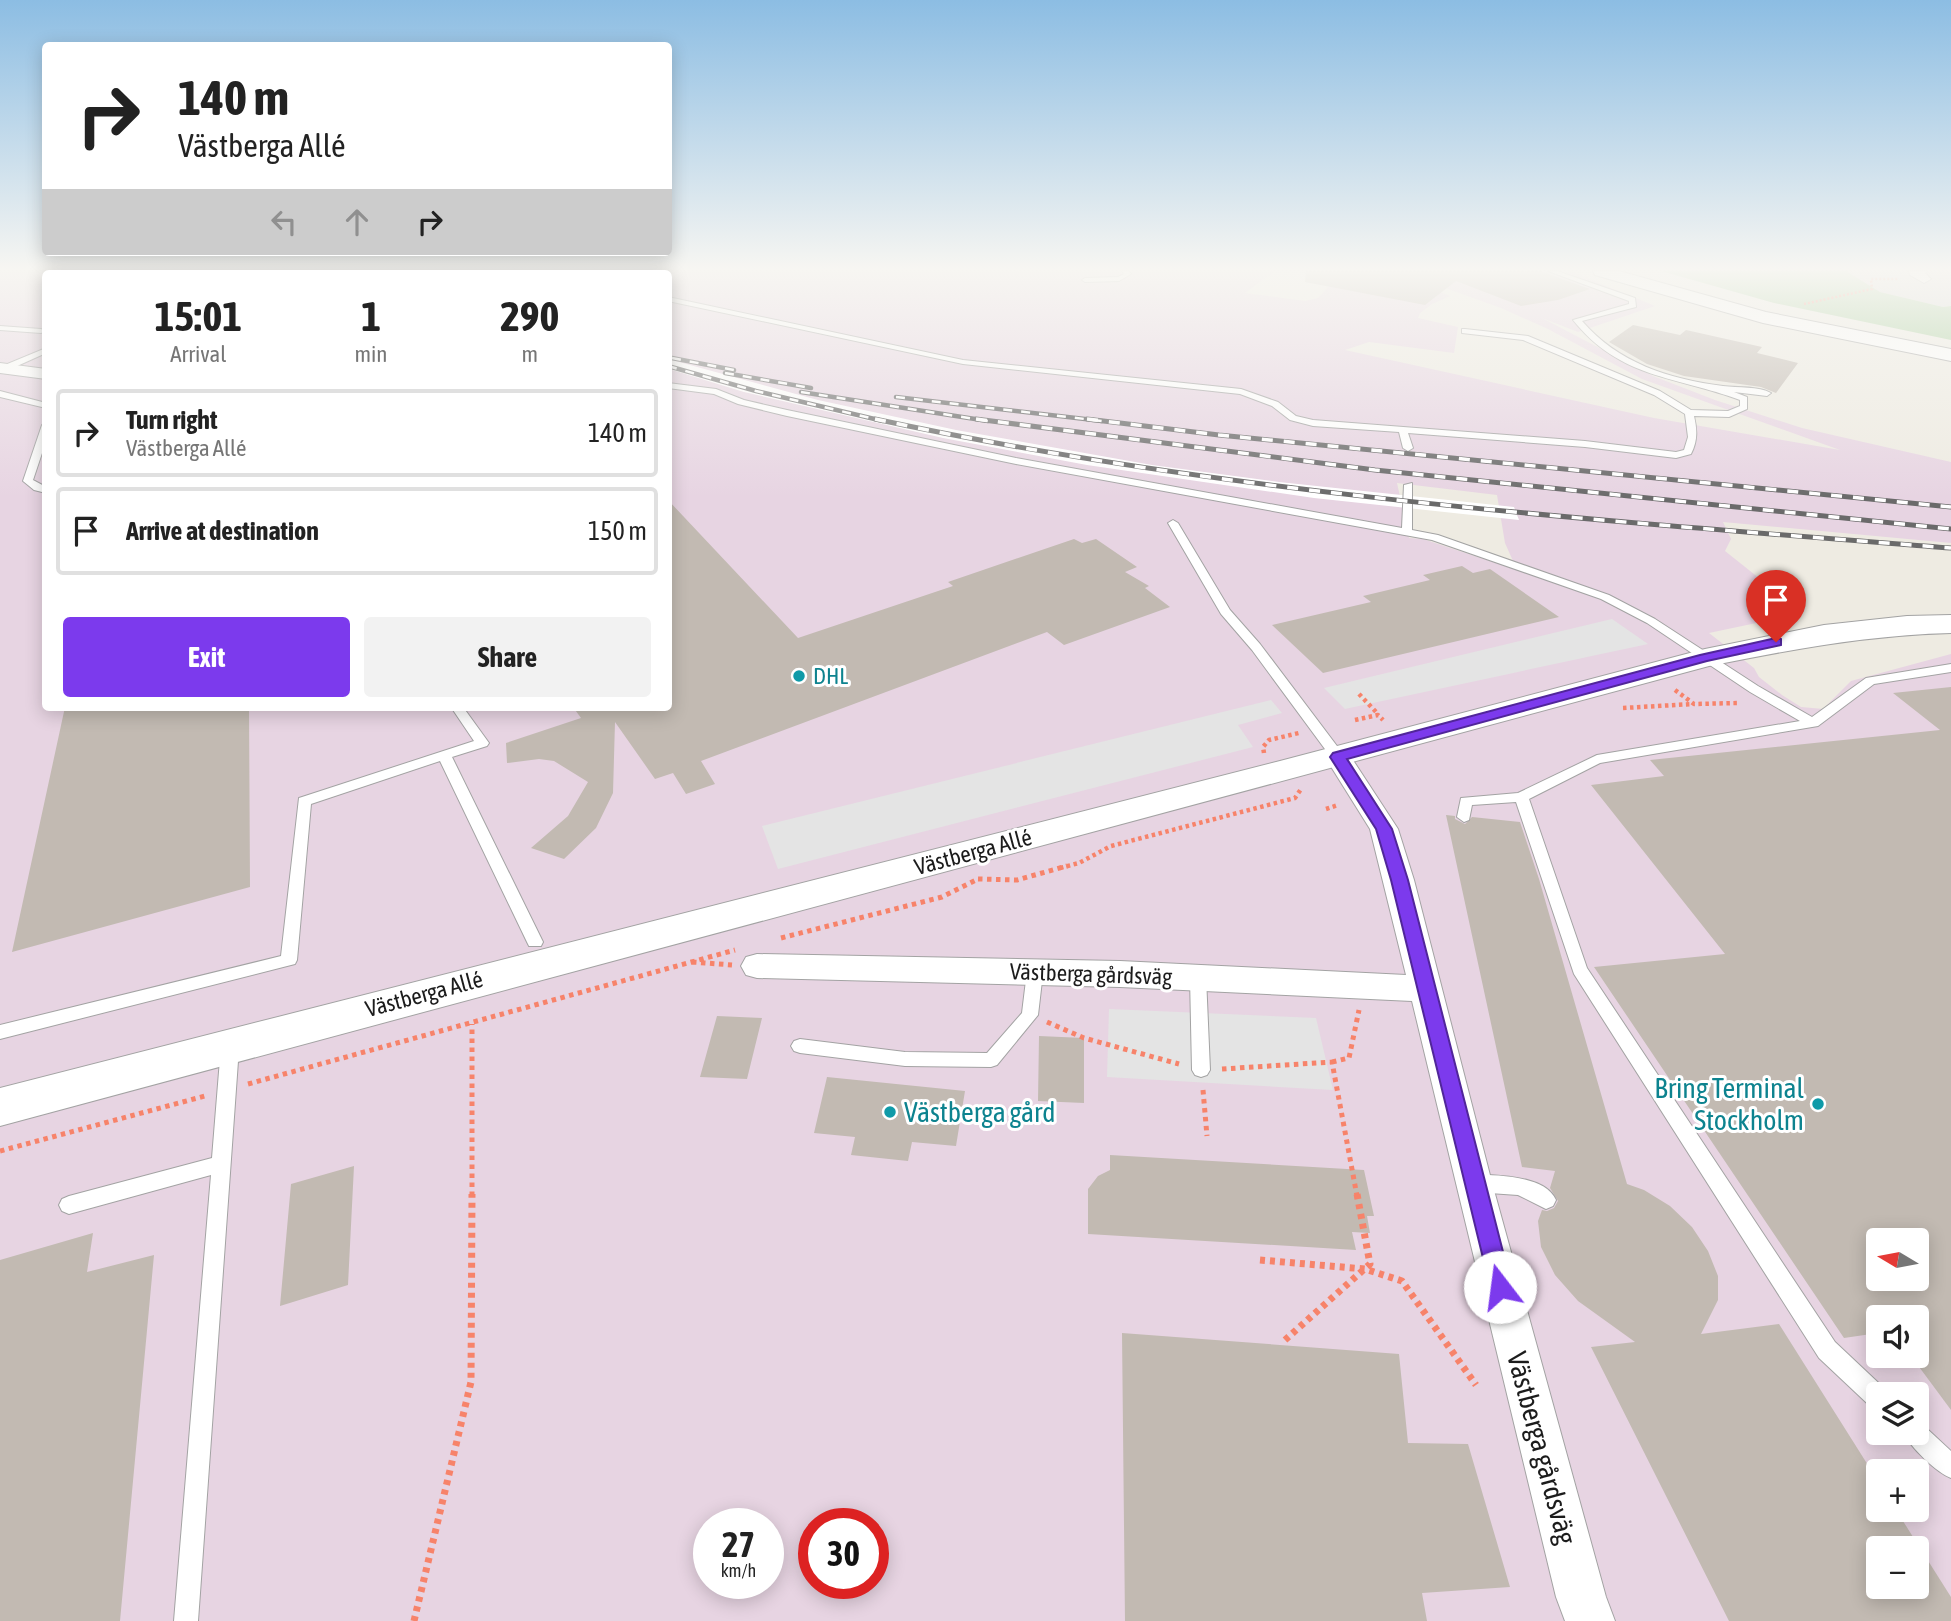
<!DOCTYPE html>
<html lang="en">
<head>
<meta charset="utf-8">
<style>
	:root { --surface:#fff; --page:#f2f2f2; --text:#222; --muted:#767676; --line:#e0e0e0; --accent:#7c3aed }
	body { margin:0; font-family:"Asap Condensed",sans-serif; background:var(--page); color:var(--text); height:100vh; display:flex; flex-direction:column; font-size:26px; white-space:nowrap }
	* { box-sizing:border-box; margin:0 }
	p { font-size:23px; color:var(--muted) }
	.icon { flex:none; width:38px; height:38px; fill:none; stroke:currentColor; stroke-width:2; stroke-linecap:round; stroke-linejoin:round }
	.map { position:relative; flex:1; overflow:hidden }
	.side { position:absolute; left:42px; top:270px; width:630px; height:441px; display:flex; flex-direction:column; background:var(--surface); border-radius:7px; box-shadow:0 4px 18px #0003 }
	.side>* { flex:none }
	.guide { position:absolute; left:42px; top:42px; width:630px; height:214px; border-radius:7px; box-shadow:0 4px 18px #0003; background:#fff; color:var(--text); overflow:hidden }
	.needle { width:46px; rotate:280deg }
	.controls { position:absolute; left:1866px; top:1228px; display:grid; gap:14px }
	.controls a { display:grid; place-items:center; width:63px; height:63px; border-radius:7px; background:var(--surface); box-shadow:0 4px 18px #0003; font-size:35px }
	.speed { position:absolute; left:693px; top:1508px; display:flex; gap:14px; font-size:35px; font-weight:700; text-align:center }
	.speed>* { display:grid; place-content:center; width:91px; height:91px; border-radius:50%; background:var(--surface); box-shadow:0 4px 18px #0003; line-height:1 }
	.speed small { font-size:18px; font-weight:400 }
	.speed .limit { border:10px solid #d22; background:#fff; color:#111 }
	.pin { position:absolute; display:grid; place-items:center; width:60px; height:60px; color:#fff; margin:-72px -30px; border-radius:50% 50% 50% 0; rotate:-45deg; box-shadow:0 0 7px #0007 }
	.pin .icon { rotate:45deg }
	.me { position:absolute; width:77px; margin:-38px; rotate:345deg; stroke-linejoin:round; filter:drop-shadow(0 0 5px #0008) }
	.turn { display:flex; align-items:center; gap:24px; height:147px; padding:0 21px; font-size:32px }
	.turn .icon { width:91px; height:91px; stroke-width:2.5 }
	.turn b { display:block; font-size:49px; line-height:60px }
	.lanes { display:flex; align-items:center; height:66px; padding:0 21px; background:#0003; justify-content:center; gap:35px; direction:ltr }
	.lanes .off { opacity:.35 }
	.eta { display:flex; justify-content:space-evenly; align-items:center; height:119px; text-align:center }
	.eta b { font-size:42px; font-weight:700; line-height:49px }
	.primary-button { display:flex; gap:14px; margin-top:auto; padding:14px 21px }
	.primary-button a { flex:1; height:80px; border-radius:7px; background:var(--accent); color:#fff; font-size:28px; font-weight:700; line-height:80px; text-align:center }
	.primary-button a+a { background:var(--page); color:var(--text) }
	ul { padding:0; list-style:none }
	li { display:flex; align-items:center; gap:21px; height:88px; margin:0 14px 10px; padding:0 7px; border:4px solid var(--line); border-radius:7px }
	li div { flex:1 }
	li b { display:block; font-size:26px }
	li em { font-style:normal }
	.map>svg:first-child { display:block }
</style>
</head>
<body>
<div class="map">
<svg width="1951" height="1621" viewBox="0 0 1951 1621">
	<rect width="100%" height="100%" fill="#eeebe2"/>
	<path fill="#dad9d9" d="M 1846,271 L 1951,271 L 1951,306 L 1943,307 L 1880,292 Z"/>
	<path fill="#e7d4e2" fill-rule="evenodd" d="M 0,271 L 1275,271 L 1245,293 L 1305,301 L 1318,298 L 1329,286 L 1433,289 L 1450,296 L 1432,304 L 1420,313 L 1418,318 L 1458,327 L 1454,353 L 1369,342 L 1345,350 L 1654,418 L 1840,450 L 1642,379 L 1548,329 L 1501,308 L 1398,271 L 1570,271 L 1655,306 L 1578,332 L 1542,318 L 1653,376 L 1715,400 L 1802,428 L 1951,462 L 1951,543 L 1723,522 L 1731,539 L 1725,551 L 1803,613 L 1709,633 L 1754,668 L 1759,677 L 1782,695 L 1801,707 L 1823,709 L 1851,681 L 1951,654 L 1951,1621 L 0,1621 ZM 46,273 L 668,273 L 668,707 L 46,707 ZM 1397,483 L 1497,495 L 1505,543 L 1517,570 L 1423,539 L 1409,538 ZM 1878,1241 L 1916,1241 L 1916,1279 L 1878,1279 ZM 1878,1318 L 1916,1318 L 1916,1356 L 1878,1356 ZM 1878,1395 L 1916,1395 L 1916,1433 L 1878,1433 ZM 1878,1472 L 1916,1472 L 1916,1510 L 1878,1510 ZM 709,1524 L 768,1524 L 768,1584 L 709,1584 ZM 814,1524 L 873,1524 L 873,1584 L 814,1584 ZM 1878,1549 L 1916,1549 L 1916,1587 L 1878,1587 Z"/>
	<path fill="#a3cc97" d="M 1661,271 L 1846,271 L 1880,292 L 1943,307 L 1951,306 L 1951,340 L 1774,303 Z"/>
	<path fill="#e4e4e4" d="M 1612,619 L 1648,644 L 1345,709 L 1324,688 Z
		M 1271,700 L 1282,713 L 1238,725 L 1253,747 L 778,869 L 762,826 Z
		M 1109,1009 L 1316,1018 L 1333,1090 L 1107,1077 Z"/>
	<path fill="#fff" d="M 668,359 L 818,400 L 956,430 L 1152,465 L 1279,482 L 1514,507 L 1519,520 L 1314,498 L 1087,465 L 943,438 L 744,392 L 669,369 Z"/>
	<path fill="#c2bab2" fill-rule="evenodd" d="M 1306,271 L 1540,271 L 1590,289 L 1558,300 L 1521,306 L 1456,281 L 1425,305 L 1305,282 Z
		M 1633,325 L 1680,335 L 1686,330 L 1762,347 L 1757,353 L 1798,363 L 1776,393 L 1761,387 L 1684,376 L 1647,364 L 1609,342 Z
		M 668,500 L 798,638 L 953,586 L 948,582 L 1074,539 L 1082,543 L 1096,539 L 1137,567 L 1125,572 L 1149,586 L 1145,588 L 1170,607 L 1064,645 L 1047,632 L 701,761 L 715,784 L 686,794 L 673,773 L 655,779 L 615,722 L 613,793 L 596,828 L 564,859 L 531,848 L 568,816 L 588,782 L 554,761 L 539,759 L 507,763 L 506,743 L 581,718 L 573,707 L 668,707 Z
		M 1462,566 L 1473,573 L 1490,569 L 1559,617 L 1323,673 L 1272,625 L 1371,602 L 1363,596 L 1430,580 L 1423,575 Z
		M 1951,687 L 1951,1410 L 1911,1356 L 1916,1356 L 1916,1318 L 1878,1318 L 1878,1333 L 1844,1338 L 1594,967 L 1725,954 L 1591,785 L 1664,776 L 1650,760 L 1940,730 L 1893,693 ZM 1878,1241 L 1916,1241 L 1916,1279 L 1878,1279 Z
		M 65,707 L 249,707 L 250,887 L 12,952 Z
		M 1446,815 L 1455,816 L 1455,819 L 1465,824 L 1472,817 L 1520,822 L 1539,879 L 1627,1184 L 1644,1190 L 1670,1206 L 1692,1227 L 1708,1251 L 1718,1276 L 1718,1300 L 1701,1334 L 1779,1324 L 1878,1481 L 1878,1510 L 1896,1510 L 1951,1597 L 1951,1621 L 1729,1621 L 1591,1347 L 1635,1342 L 1578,1301 L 1555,1275 L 1541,1247 L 1538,1221 L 1542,1210 L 1547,1211 L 1554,1208 L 1558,1201 L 1550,1188 L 1555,1171 L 1522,1167 ZM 1878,1549 L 1916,1549 L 1916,1587 L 1878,1587 Z
		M 717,1016 L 762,1018 L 747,1079 L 700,1077 Z
		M 1039,1036 L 1084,1038 L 1084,1103 L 1038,1101 Z
		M 827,1077 L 965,1091 L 956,1146 L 912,1142 L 908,1161 L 851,1155 L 855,1137 L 814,1133 Z
		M 1110,1155 L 1364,1170 L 1374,1216 L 1367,1216 L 1370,1233 L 1352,1232 L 1356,1250 L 1088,1234 L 1088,1189 L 1098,1176 L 1110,1170 Z
		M 354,1166 L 348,1285 L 280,1306 L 291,1184 Z
		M 93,1233 L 87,1272 L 154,1255 L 120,1621 L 0,1621 L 0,1260 Z
		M 1122,1333 L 1399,1354 L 1408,1443 L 1468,1444 L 1510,1587 L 1422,1593 L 1427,1621 L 1125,1621 Z"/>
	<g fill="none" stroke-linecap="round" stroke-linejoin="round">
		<defs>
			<path id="service" d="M 1122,271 L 1129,271 L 1131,274 L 1119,281 L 1085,282 L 1082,280 L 1085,278 L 1118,277 L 1124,274 Z
				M 1548,271 L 1557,271 L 1635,298 L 1636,307 L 1582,321 C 1618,363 1669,379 1723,386 C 1737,388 1759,386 1771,393 L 1767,396 L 1734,392 L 1747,397 L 1747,409 L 1729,417 L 1694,416 C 1697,429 1698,441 1691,454 L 1676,458 L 1585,447 L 1408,433 L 1413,448 L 1408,451 L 1403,448 L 1399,432 L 1313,426 L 1290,420 L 1272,406 L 1240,394 L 963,364 L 668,301 L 668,297 L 963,360 L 1241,389 L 1278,402 L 1296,416 L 1313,420 L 1585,441 L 1676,452 L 1684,450 L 1688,437 L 1685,414 L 1654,395 L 1523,340 L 1462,333 L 1462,329 L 1465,329 L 1528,336 L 1660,391 L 1691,410 L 1728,411 L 1740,406 L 1740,400 C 1676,376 1620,379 1573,320 L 1629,304 L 1629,301 Z
				M 0,326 L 41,329 L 45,331 L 41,333 L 0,330 Z
				M 46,348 L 46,353 L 6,371 L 0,370 L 0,367 Z
				M 668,383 L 716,389 L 744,400 L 787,410 L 1016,458 L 1402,528 L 1404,485 L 1412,483 L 1412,530 L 1438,535 L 1609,595 L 1655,619 L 1758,686 L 1812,717 L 1866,678 L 1951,664 L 1951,672 L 1874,684 L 1818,726 L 1600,763 L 1529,799 L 1587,968 L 1835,1342 L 1886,1390 L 1888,1395 L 1878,1395 L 1878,1409 L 1870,1406 L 1819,1358 L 1574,974 L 1516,802 L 1472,805 L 1469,820 L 1464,822 L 1457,817 L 1461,798 L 1518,793 L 1597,755 L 1800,721 L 1750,692 L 1647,623 L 1601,599 L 1432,540 L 1016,464 L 787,416 L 738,404 L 714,394 L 668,388 Z
				M 0,391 L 46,403 L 46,408 L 0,397 Z
				M 46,422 L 46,441 L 33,480 L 46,487 L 46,493 L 34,490 L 23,481 L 42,425 Z
				M 1173,520 L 1178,523 L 1230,610 L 1260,644 L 1343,754 L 1345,757 L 1343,760 L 1333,760 L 1252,650 L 1221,614 L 1168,523 Z
				M 451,707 L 463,707 L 489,743 L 487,746 L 452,757 L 543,942 L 541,946 L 529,946 L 527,942 L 440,761 L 311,804 L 297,960 L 295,964 L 0,1039 L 0,1025 L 281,956 L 299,798 L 474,741 Z
				M 1035,966 L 1041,968 L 1043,972 L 1038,1015 L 997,1065 L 991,1067 L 905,1066 L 800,1053 L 794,1051 L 791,1046 L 794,1041 L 800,1039 L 905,1052 L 987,1053 L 1022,1013 L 1027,972 L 1029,968 Z
				M 1198,971 L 1204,973 L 1206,977 L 1210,1070 L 1207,1075 L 1201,1077 L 1195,1075 L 1192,1070 L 1190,977 L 1192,973 Z
				M 230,1040 L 236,1042 L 239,1047 L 198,1621 L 174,1621 L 211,1175 L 69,1214 L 62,1211 L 59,1205 L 62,1199 L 69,1196 L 212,1158 L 221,1047 L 224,1042 Z
				M 1475,1174 C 1498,1176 1545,1175 1556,1200 L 1553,1206 L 1546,1209 L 1518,1195 L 1475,1192 L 1468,1189 L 1465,1183 L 1468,1177 Z
				M 1916,1422 L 1923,1425 L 1951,1451 L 1951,1478 C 1937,1473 1910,1447 1904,1433 L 1916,1433 Z"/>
			<path id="minor" d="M 1909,271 L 1927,271 L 1925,273 L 1931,279 L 1924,283 L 1910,275 Z
				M 0,363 L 46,369 L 46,379 L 0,373 Z
				M 1338,749 L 1347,751 L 1398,829 L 1414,880 L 1492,1183 L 1606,1597 L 1615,1621 L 1565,1621 L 1556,1597 L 1412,1001 L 1120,987 L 757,978 L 746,975 L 741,966 L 746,957 L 757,954 L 1120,961 L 1406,975 L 1370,829 L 1325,757 L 1329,751 Z"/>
			<path id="tertiary" d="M 1593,271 L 1619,271 L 1766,312 L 1951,349 L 1951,361 L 1763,323 L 1595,275 Z
				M 1951,615 L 1951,633 C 1868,635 1789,650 1709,666 L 0,1126 L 0,1088 L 1280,761 L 1705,649 L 1824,625 L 1907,616 Z"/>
		</defs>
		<use href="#service" stroke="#a3a3a3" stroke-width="2"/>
		<use href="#minor" stroke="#a3a3a3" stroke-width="2"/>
		<use href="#tertiary" stroke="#a3a3a3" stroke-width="2"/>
		<path stroke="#f7836a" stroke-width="2.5" stroke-dasharray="2 2" stroke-linecap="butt" d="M 1804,304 L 1872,289 L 1871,279 L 1899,279"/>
		<path stroke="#f7836a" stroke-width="4.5" stroke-dasharray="3.5 3.5" stroke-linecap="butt" d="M 1675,690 L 1694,704 L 1739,703
			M 1359,694 L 1378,714
			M 1623,708 L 1693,704
			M 1355,720 L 1378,715 L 1383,720
			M 1264,753 L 1263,747 L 1269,740 L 1299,733
			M 1326,809 L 1338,805
			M 1060,868 L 1079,863 L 1111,846 L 1295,798 L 1301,789"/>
		<path stroke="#f7836a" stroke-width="5" stroke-dasharray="4.5 4.5" stroke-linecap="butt" d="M 978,879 L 1017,880 L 1067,866
			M 781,938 L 942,897 L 976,880
			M 692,962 L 732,965
			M 1047,1022 L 1084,1038 L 1179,1064
			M 1332,1062 L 1349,1058 L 1359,1010
			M 1222,1069 L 1332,1062 L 1357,1196
			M 248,1084 L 735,950
			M 1203,1090 L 1207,1136
			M 0,1151 L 205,1096
			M 472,1196 L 472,1024"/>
		<path stroke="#f7836a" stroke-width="7" stroke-dasharray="5 5" stroke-linecap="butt" d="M 1260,1260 L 1365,1269 L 1402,1281 L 1476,1385
			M 1285,1340 L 1370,1264 L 1357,1194
			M 414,1621 L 471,1382 L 472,1194"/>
		<use href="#service" fill="#fff" fill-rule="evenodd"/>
		<use href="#minor" fill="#fff" fill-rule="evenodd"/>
		<use href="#tertiary" fill="#fff" fill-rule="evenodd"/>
		<defs>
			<path id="rail-far1" d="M 305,271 L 311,273
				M 335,271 L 342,273
				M 408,271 L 414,273
				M 672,358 L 734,370
				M 668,366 L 756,391 L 883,421
				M 725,373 L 811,388
				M 801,392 L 988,421
				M 896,397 L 1102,421"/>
			<path id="rail" d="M 875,419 C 1229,495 1591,520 1951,548
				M 976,419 L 1375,470 L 1951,529
				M 1087,419 L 1219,435 L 1951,507"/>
		</defs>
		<use href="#rail-far1" stroke="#6a6a6a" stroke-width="4.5"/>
		<use href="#rail" stroke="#6a6a6a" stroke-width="5"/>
		<use href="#rail-far1" stroke="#fff" stroke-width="2.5" stroke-dasharray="9" stroke-linecap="butt"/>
		<use href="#rail" stroke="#fff" stroke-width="3.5" stroke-dasharray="11" stroke-linecap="butt"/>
	</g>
	<linearGradient id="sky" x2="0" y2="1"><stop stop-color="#8cbde3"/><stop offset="0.54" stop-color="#f7f6f2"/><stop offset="1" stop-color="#f7f6f2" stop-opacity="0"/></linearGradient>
	<rect width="1951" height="498" fill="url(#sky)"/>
	<path fill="#7c3aed" stroke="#51269a" stroke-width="2" d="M 1776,638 L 1781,639 L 1781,645 L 1707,661 L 1347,759 L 1392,829 L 1408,880 L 1512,1287 L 1508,1295 L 1500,1298 L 1492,1295 L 1391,880 L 1376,829 L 1330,757 L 1333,753 L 1700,655 Z"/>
	<g fill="#0f9aa8" stroke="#fff" stroke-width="2.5">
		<circle cx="799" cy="676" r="7"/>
		<circle cx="1818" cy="1104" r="7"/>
		<circle cx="890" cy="1112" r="7"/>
	</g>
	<g text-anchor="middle" stroke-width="6" stroke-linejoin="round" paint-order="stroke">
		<g font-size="23" fill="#0d838f" stroke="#fff" text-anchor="start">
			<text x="813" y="684">DHL</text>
		</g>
		<g font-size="23" fill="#1c1c1c" stroke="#fff">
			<text transform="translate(973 852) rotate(-15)" y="8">Västberga Allé</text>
			<text transform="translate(1091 974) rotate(2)" y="8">Västberga gårdsväg</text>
			<text transform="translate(424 994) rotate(-15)" y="8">Västberga Allé</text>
		</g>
		<g font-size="28" fill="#0d838f" stroke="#fff" text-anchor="end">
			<text x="1804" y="1098">Bring Terminal<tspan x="1804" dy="32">Stockholm</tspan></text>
			<text x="904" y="1122" text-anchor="start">Västberga gård</text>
		</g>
		<g font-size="28" fill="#1c1c1c" stroke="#fff">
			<text transform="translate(1542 1448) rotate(75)" y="10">Västberga gårdsväg</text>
		</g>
	</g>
</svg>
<div class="controls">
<a><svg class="needle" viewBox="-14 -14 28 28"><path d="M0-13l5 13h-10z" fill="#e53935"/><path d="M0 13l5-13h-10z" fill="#767676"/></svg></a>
<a><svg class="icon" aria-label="sound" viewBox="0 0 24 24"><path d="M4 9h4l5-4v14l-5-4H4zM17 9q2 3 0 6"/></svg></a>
<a><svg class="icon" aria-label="layers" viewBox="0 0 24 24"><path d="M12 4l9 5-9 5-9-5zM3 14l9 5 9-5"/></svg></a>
<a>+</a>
<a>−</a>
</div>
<div class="speed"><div>27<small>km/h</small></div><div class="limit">30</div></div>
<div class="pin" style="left:1776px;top:642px;background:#d93025"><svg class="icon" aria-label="arrive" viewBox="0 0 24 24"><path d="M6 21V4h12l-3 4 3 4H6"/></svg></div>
<svg class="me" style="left:1500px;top:1287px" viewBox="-20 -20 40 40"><circle r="19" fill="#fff"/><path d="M0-13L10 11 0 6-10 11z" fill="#7c3aed"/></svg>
<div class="guide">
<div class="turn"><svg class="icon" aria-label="right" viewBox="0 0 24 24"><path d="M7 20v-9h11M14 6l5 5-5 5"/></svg><div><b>140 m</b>Västberga Allé</div></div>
<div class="lanes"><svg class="icon off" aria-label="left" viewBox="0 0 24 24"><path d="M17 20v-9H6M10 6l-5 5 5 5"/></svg><svg class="icon off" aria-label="ahead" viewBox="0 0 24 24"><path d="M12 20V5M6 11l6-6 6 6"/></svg><svg class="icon" aria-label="right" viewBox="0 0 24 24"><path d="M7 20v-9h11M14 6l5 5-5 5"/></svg></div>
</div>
<section class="side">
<div class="eta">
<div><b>15:01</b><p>Arrival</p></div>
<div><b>1</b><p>min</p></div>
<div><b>290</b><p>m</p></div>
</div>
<ul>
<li><svg class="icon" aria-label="right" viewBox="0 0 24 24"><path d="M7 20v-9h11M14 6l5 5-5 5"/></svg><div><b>Turn right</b><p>Västberga Allé</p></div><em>140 m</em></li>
<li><svg class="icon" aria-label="arrive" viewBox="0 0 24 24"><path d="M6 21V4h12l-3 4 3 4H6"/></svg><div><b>Arrive at destination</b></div><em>150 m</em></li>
</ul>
<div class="primary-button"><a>Exit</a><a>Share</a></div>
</section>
</div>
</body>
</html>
